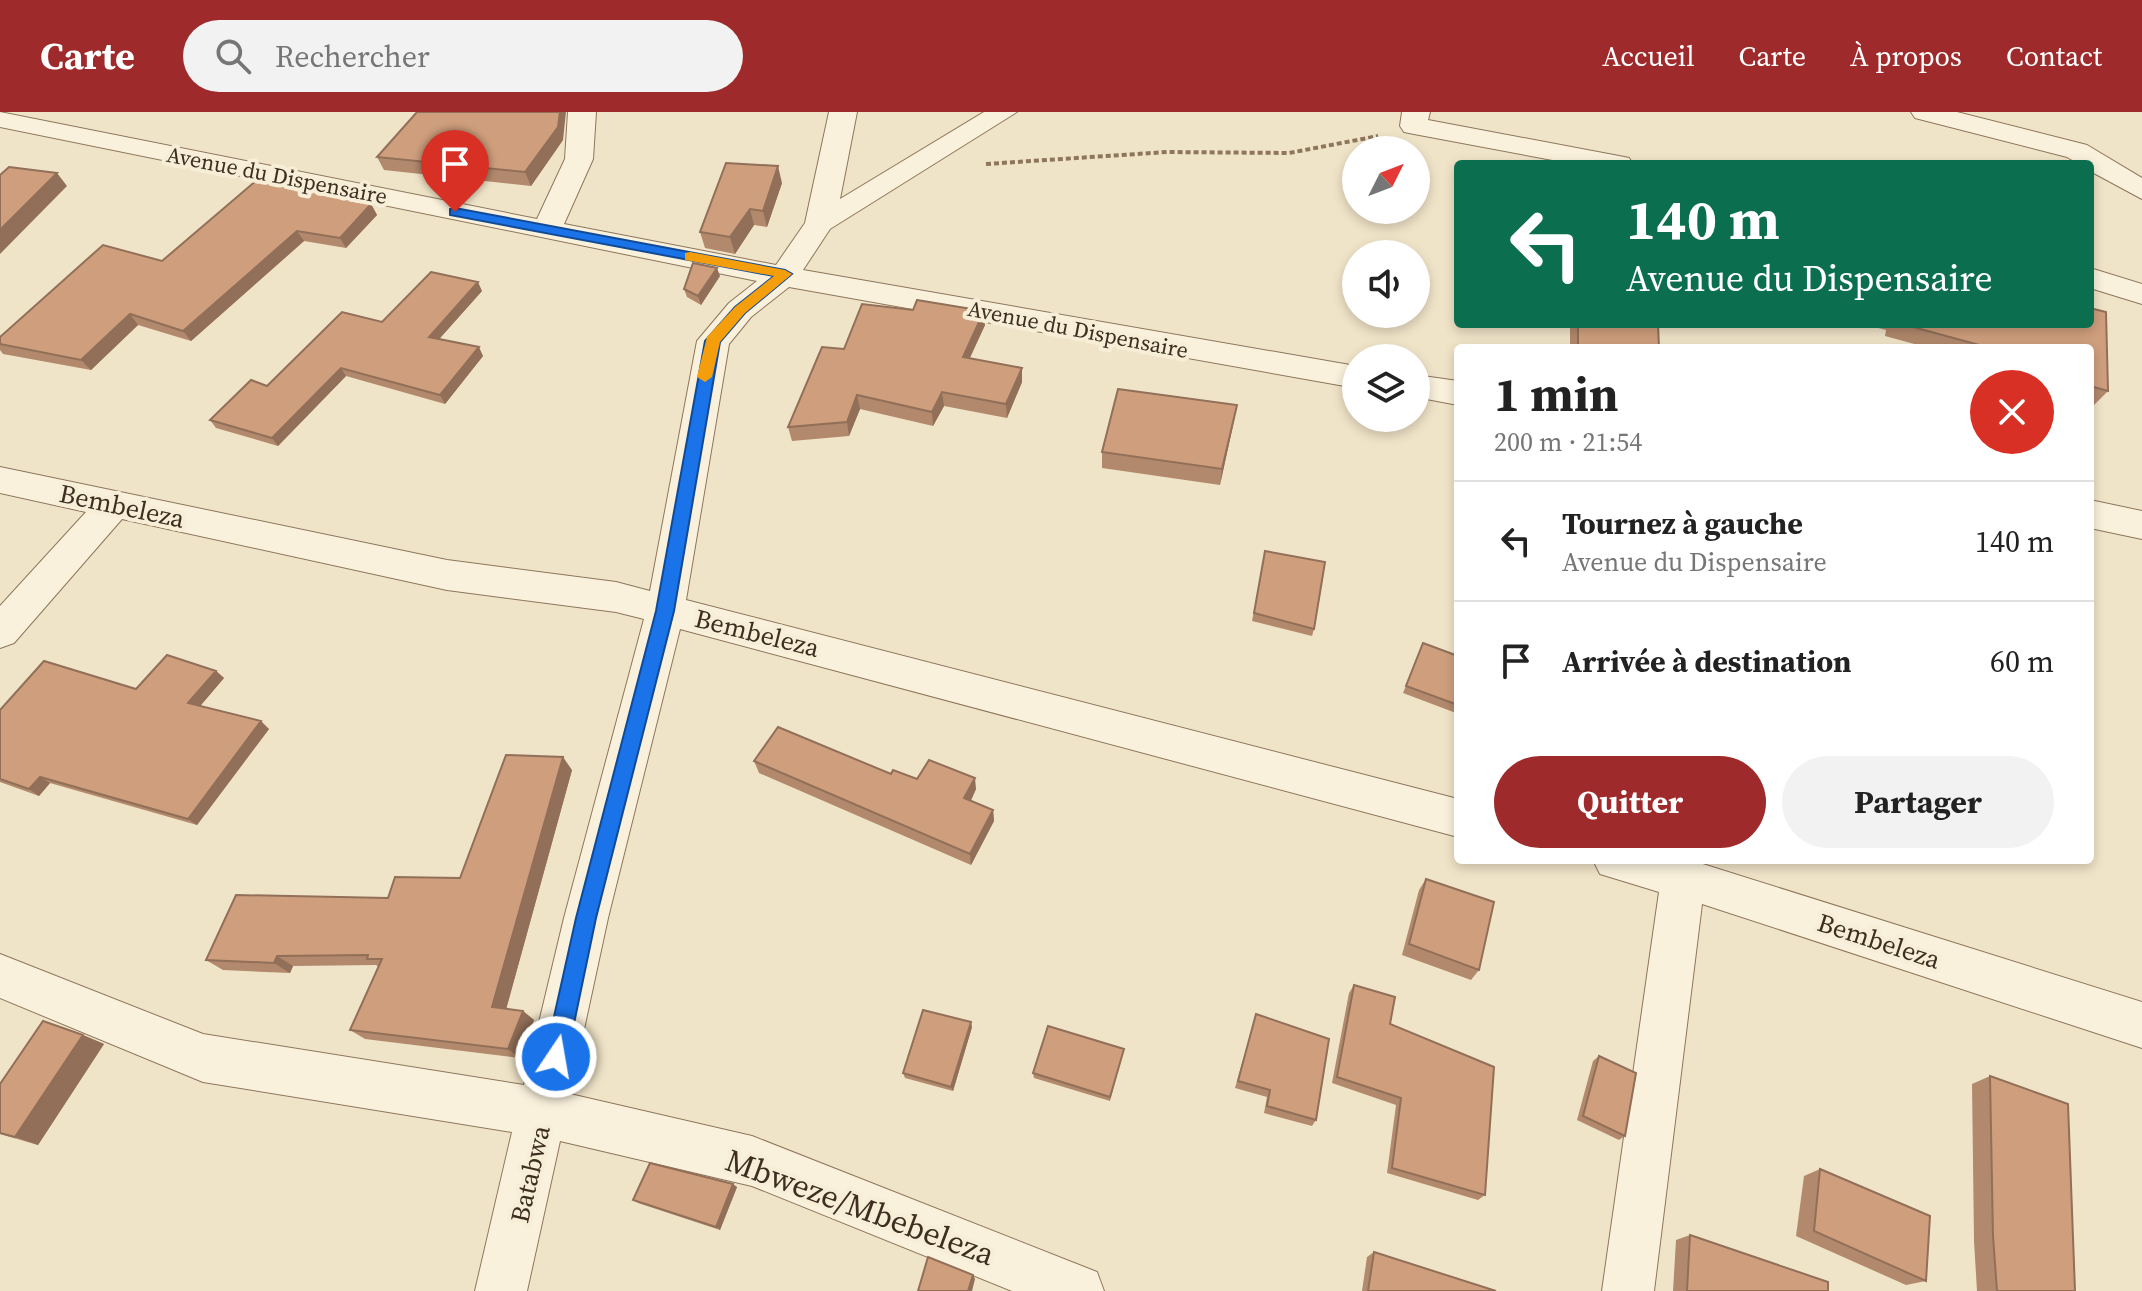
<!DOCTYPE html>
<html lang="fr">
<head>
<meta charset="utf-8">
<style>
	:root { --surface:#fff; --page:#f2f2f2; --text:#222; --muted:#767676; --line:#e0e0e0; --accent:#9e2a2b }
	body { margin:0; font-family:"Source Serif 4",serif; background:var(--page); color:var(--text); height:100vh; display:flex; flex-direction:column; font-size:30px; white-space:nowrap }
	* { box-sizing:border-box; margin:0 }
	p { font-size:26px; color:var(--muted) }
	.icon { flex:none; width:44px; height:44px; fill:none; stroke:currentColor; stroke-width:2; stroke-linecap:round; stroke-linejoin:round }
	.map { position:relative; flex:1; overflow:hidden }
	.side { position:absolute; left:1454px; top:232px; width:640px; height:520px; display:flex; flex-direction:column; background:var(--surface); border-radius:8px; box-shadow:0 4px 12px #0003 }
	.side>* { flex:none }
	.banner { position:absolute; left:1454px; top:48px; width:640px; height:168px; border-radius:8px; box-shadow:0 4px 12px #0003; background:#0b6e4f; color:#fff; overflow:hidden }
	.needle { width:52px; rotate:48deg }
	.fabs { position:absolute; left:1342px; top:24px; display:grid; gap:16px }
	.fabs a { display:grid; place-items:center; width:88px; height:88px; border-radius:50%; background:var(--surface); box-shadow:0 4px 12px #0003; font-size:40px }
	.pin { position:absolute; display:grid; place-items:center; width:68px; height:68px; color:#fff; margin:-82px -34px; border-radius:50% 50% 50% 0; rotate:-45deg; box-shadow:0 0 8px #0007 }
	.pin .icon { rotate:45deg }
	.me { position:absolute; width:88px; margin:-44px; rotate:12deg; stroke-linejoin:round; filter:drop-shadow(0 0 6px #0008) }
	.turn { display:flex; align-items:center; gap:28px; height:168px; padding:0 40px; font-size:36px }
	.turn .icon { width:104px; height:104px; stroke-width:2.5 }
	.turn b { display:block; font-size:56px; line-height:68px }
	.round { display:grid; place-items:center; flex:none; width:84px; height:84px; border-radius:42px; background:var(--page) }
	.summary { display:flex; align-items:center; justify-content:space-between; height:136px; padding:0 40px }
	h1 { font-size:48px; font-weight:700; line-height:60px }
	.button { display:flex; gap:16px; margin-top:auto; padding:16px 40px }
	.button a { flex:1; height:92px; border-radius:48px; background:var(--accent); color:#fff; font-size:32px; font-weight:700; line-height:92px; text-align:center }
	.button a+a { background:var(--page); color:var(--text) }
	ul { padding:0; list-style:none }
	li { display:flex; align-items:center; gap:24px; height:120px; padding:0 40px; border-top:2px solid var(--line) }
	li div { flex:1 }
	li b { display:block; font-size:30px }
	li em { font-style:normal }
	header { display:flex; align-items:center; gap:48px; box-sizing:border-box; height:112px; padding:0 40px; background:var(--accent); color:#fff }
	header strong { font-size:38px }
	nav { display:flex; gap:44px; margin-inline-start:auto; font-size:28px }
	.search { width:560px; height:72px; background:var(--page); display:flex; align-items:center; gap:20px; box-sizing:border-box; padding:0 28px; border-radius:44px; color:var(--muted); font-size:30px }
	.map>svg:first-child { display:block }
</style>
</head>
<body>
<header>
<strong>Carte</strong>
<div class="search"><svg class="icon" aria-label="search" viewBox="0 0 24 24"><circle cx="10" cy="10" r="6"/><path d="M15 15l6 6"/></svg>Rechercher</div>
<nav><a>Accueil</a><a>Carte</a><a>À propos</a><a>Contact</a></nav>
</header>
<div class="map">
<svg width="2142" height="1179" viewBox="0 0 2142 1179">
	<rect width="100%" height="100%" fill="#f0e4c8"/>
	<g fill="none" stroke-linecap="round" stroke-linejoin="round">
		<defs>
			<path id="minor" d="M 0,0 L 537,107 L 565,47 L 568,0 L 596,0 L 593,47 L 564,112 L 776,153 L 805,111 L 829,0 L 857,0 L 840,87 L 984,0 L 1017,0 L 830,117 L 803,158 L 1356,254 L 1356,276 L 789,175 L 751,205 L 729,232 L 686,488 L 1458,687 L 1458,725 L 680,517 L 608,806 L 570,982 L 752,1024 L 1097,1160 L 1104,1179 L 1012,1179 L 752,1074 L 560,1029 L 527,1179 L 475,1179 L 512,1020 L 203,970 L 0,886 L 0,842 L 203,922 L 524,973 L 564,806 L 644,507 L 616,500 L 447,478 L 122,407 L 14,531 L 0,536 L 0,494 L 86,400 L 0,381 L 0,355 L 447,448 L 616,470 L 650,479 L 697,229 L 729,191 L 757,169 L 0,15 Z
				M 1402,0 L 1430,0 L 1428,8 L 1619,44 L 1629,46 L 1633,52 L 1574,52 L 1414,22 L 1404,20 L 1400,14 Z
				M 1911,0 L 1957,0 L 2087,33 L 2142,66 L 2142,87 L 2090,59 L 2090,52 L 2079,52 L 2067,45 L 1915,6 Z
				M 2090,156 L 2142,172 L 2142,192 L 2090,176 Z
				M 1416,263 L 1458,269 L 1458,293 L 1416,285 Z
				M 2090,388 L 2142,399 L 2142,427 L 2090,416 Z
				M 1593,748 L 1690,748 L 2142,890 L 2142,936 L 1702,792 L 1654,1179 L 1602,1179 L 1659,780 L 1600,762 Z"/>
		</defs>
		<use href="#minor" stroke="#8d765c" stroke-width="2"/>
		<path stroke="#8d765c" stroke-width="4" stroke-dasharray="5 3" stroke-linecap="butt" d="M 986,52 L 1167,40 L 1289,41 L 1378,24"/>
		<use href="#minor" fill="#faf1dc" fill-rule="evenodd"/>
	</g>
	<path fill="#b2896c" d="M 563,28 L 531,74 L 384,58 L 377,45 Z
		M 782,71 L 767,115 L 754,113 L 735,142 L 705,136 L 700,120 Z
		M 371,92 L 377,103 L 346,136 L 304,129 L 191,229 L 138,213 L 91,258 L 3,242 L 0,238 L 0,225 L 162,149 Z
		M 720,164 L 701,193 L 687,185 L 684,177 Z
		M 482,179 L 439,227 L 483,244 L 445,292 L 346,264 L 278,334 L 216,316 L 210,308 L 267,274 L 382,210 Z
		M 913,198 L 984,199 L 985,213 L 970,246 L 1022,270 L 1007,306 L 944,294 L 933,314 L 860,297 L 849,324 L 792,329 L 788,315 L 844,237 Z
		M 1570,212 L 1658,212 L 1659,236 L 1570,236 Z
		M 1863,212 L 2090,212 L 2108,279 L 2094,293 L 2090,292 L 2090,236 L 1929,236 L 1885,224 L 1886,218 Z
		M 1237,293 L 1220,373 L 1102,356 L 1102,340 Z
		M 1265,439 L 1314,517 L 1312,524 L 1252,509 Z
		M 1423,531 L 1458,544 L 1458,596 L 1456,601 L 1403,581 Z
		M 216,559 L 224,566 L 200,594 L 269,617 L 197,713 L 50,671 L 39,684 L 0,670 L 0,598 L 136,577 Z
		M 754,649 L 891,662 L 976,677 L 971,689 L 993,698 L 994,709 L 971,753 L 759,661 Z
		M 572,658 L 506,897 L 523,899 L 534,908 L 520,946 L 365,927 L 350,918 L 379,855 L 376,853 L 293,854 L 290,861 L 223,858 L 206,848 L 460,766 Z
		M 1426,767 L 1479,858 L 1471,868 L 1402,843 L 1419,778 Z
		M 1354,873 L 1390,912 L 1485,1083 L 1478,1088 L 1387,1061 L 1396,993 L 1332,971 L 1349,881 Z
		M 1256,902 L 1316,1008 L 1312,1014 L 1264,1001 L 1267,985 L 1235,976 Z
		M 972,915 L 953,979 L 905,966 L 903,961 Z
		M 83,923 L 104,932 L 38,1033 L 0,1022 L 0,972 Z
		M 1124,937 L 1110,989 L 1034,966 L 1033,961 Z
		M 1599,944 L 1625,1024 L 1619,1028 L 1577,1008 L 1593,949 Z
		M 1990,964 L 2075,1179 L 1977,1179 L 1974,1129 L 1972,972 Z
		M 1820,1057 L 1926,1169 L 1906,1173 L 1796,1124 L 1804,1064 Z
		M 737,1075 L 720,1118 L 638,1091 L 633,1088 Z
		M 1690,1123 L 1828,1179 L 1673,1179 L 1676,1128 Z
		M 1374,1140 L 1496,1179 L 1362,1179 L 1367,1145 Z"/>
	<path fill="#916f58" d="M 560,0 L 566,0 L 563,28 L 531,74 L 525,60 Z
		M 778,54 L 782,71 L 767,115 L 763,99 Z
		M 57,61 L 67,74 L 0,142 L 0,118 Z
		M 371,92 L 377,103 L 346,136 L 340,126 Z
		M 750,97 L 754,113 L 735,142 L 730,125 Z
		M 297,119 L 304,129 L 191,229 L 183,219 Z
		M 717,156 L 720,164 L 701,193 L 698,184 Z
		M 478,170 L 482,179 L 433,234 L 429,225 Z
		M 984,199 L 985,213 L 964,258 L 963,245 Z
		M 130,202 L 138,213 L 91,258 L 81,248 Z
		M 479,235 L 483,244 L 445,292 L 440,283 Z
		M 341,256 L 346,264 L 278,334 L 272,326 Z
		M 1022,256 L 1022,270 L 1007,306 L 1006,292 Z
		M 942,280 L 944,294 L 933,314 L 932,300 Z
		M 857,283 L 860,297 L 849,324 L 847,310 Z
		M 1237,293 L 1234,309 L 1220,373 L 1222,357 Z
		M 216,559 L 224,566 L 196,599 L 188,591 Z
		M 261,609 L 269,617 L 197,713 L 188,707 Z
		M 563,645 L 572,658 L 504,905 L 492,895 Z
		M 40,665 L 50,671 L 39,684 L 29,677 Z
		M 975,666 L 976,677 L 966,698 L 964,686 Z
		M 993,698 L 994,709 L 971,753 L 970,742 Z
		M 277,844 L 293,854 L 290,861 L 274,851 Z
		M 523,899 L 534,908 L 520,946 L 508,937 Z
		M 971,910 L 972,915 L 953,979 L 951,975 Z
		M 83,923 L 104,932 L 38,1033 L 15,1025 Z
		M 733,1072 L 737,1075 L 720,1118 L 716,1115 Z
		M 973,1163 L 975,1167 L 972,1179 L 968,1179 Z"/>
	<path fill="#cf9f7d" stroke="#916f58" stroke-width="2" d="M 417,0 L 560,0 L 558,15 L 525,60 L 377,45 Z
		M 726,51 L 778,54 L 763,99 L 750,97 L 730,125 L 700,120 Z
		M 9,55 L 57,61 L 0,118 L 0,63 Z
		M 258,67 L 371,92 L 340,126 L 297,119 L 183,219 L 130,202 L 81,248 L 0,232 L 0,225 L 103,133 L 162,149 Z
		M 693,151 L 717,156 L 698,184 L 684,177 Z
		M 431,160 L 478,170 L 429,225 L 479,235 L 440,283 L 341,256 L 272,326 L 210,308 L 251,268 L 267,274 L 342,200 L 382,210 Z
		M 917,188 L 984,199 L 963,245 L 1022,256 L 1006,292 L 942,280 L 932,300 L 857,283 L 847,310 L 788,315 L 822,235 L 844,237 L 862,192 L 913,198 Z
		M 2090,196 L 2106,200 L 2108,279 L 2090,274 L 2090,236 L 1983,236 L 1983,234 L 1902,212 L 2090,212 Z
		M 1578,212 L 1658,212 L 1659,236 L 1578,235 Z
		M 1118,277 L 1237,293 L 1222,357 L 1102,340 Z
		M 1265,439 L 1325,450 L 1314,517 L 1254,501 Z
		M 1423,531 L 1458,544 L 1458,593 L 1406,574 Z
		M 167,543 L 216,559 L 188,591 L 261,609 L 188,707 L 40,665 L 29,677 L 0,667 L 0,598 L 44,549 L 136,577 Z
		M 778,615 L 891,662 L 893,658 L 917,667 L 929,648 L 975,666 L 964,686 L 993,698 L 970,742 L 754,649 Z
		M 506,643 L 563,645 L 492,895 L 523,899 L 508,937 L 350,918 L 382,847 L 367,847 L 368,843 L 277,844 L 274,851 L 206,848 L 236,783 L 388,786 L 395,765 L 460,766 Z
		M 1426,767 L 1494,790 L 1479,858 L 1409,832 Z
		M 1354,873 L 1395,885 L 1390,912 L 1494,955 L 1485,1083 L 1392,1056 L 1401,986 L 1337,965 Z
		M 923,898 L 971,910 L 951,975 L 903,961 Z
		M 1256,902 L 1329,927 L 1316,1008 L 1267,994 L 1270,978 L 1238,969 Z
		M 43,909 L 83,923 L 15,1025 L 0,1021 L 0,972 Z
		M 1048,914 L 1124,937 L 1110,985 L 1033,961 Z
		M 1599,944 L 1636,961 L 1625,1024 L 1583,1004 Z
		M 1990,964 L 2068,992 L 2075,1179 L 1997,1179 L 1993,1124 Z
		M 650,1051 L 733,1072 L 716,1115 L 633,1088 Z
		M 1820,1057 L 1930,1104 L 1926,1169 L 1814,1119 Z
		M 1690,1123 L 1828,1170 L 1828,1179 L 1687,1179 Z
		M 1374,1140 L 1496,1179 L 1368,1179 Z
		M 928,1145 L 973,1163 L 968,1179 L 918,1179 Z"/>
	<path fill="#1a73e8" stroke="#114b97" stroke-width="2" d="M 455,96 L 785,158 L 792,162 L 745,201 L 720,230 L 674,499 L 596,806 L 567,945 L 564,953 L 556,956 L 548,953 L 545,945 L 576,806 L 656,499 L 705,229 L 735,195 L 774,164 L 450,103 L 450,97 Z"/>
	<path fill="#f59e0b" d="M 690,140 L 785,158 L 792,162 L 745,201 L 720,230 L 712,265 L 705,270 L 697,265 L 707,225 L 735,195 L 774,164 L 685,148 L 685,141 Z"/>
	<g text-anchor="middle" stroke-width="8" stroke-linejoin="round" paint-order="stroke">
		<g font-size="22" fill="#3d2e20" stroke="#f7eed8">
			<text transform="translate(277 63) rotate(11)" y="8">Avenue du Dispensaire</text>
			<text transform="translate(1078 217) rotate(11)" y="8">Avenue du Dispensaire</text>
		</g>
		<g font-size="26" fill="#3d2e20" stroke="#f7eed8">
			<text transform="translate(122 394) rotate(12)" y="9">Bembeleza</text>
			<text transform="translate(757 521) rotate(14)" y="9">Bembeleza</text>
			<text transform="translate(1879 829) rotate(18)" y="9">Bembeleza</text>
			<text transform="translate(530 1062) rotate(-77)" y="9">Batabwa</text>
		</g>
		<g font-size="32" fill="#3d2e20" stroke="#f7eed8">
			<text transform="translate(860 1095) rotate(20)" y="11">Mbweze/Mbebeleza</text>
		</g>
	</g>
</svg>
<div class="fabs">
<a><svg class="needle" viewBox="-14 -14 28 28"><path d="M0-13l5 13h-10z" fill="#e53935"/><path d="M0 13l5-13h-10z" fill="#767676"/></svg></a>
<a><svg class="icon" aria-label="sound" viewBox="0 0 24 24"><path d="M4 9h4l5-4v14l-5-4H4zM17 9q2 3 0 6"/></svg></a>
<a><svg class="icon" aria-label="layers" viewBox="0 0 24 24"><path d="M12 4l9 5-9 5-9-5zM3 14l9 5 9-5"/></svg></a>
</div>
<div class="pin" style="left:455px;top:100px;background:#d93025"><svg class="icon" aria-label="arrive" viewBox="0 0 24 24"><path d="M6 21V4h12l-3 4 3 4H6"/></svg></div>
<svg class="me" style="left:556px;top:945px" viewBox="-20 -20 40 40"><circle r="17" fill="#1a73e8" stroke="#fff" stroke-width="3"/><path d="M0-11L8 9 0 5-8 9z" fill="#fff"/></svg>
<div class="banner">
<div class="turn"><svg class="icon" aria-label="left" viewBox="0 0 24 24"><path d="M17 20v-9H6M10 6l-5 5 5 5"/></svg><div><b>140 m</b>Avenue du Dispensaire</div></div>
</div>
<section class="side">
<div class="summary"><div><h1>1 min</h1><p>200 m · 21:54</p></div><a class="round" style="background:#d93025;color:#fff"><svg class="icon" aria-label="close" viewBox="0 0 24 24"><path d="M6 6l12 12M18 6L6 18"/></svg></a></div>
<ul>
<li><svg class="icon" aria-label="left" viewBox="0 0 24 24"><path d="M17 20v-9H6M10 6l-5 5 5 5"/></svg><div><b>Tournez à gauche</b><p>Avenue du Dispensaire</p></div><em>140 m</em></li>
<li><svg class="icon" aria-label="arrive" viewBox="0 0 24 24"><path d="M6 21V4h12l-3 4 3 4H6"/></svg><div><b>Arrivée à destination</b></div><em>60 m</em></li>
</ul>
<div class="button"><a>Quitter</a><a>Partager</a></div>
</section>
</div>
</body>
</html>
